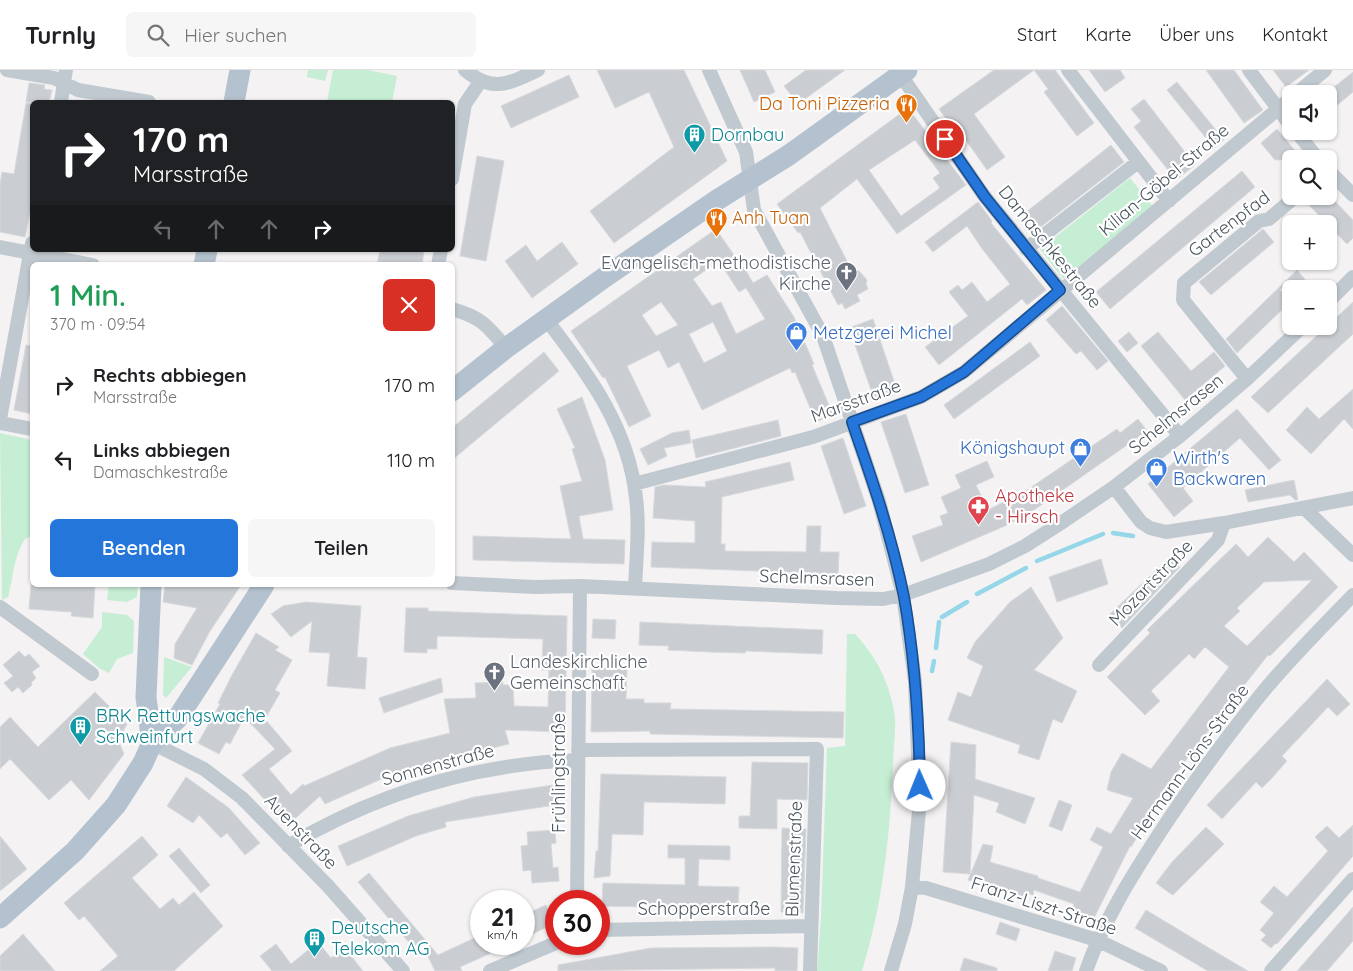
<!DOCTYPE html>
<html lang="de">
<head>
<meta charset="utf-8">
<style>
	:root { --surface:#fff; --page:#f6f6f6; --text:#202124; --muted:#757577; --line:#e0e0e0; --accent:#2576db }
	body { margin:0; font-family:Quicksand,sans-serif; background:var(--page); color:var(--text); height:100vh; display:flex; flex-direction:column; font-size:19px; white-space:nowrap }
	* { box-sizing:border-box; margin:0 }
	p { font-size:16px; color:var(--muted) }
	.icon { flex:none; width:28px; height:28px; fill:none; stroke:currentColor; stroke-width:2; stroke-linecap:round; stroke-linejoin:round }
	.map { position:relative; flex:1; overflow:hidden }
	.drawer { position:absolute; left:30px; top:192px; width:425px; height:325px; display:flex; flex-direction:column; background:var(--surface); border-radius:8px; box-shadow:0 1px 4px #0004 }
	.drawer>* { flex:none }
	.hud { position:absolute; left:30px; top:30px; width:425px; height:152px; border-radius:8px; box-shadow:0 1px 4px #0004; background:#202124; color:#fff; overflow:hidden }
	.buttons { position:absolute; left:1282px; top:15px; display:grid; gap:10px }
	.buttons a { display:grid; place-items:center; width:55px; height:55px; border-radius:8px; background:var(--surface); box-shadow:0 1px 4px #0004; font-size:25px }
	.speed { position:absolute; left:470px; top:820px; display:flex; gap:10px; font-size:25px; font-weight:700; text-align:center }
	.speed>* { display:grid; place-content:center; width:65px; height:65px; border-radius:50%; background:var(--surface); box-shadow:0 1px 4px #0004; line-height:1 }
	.speed small { font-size:12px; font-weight:400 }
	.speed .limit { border:8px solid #d22; background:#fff; color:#111 }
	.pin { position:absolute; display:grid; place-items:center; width:42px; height:42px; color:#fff; margin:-21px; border:2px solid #fff; border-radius:50%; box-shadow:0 1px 5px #0007 }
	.me { position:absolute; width:55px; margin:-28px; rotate:359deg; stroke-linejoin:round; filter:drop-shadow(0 0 4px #0008) }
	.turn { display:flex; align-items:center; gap:18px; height:105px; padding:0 20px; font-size:22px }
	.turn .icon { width:65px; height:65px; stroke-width:2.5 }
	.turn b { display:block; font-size:35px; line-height:42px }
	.lanes { display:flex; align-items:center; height:48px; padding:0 20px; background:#0003; justify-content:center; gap:25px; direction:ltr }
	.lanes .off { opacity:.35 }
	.round { display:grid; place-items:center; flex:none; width:52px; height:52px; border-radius:8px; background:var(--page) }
	.overview { display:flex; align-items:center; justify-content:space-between; height:85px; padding:0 20px }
	h1 { font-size:30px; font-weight:600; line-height:38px; color:#1e9e55 }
	.cta { display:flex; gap:10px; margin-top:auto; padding:10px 20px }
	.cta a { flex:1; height:58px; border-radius:8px; background:var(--accent); color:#fff; font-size:20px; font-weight:600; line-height:58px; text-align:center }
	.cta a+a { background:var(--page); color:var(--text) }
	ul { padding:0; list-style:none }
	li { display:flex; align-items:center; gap:15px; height:75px; padding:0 20px }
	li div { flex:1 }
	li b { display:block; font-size:19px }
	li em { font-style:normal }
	header { display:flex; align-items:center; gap:30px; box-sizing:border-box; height:70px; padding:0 25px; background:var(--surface); border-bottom:1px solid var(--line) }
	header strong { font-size:24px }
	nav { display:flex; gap:28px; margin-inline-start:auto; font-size:18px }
	.search { width:350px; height:45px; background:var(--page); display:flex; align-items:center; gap:12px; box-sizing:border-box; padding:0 18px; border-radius:8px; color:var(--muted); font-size:19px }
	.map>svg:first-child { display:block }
</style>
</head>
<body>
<header>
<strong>Turnly</strong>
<div class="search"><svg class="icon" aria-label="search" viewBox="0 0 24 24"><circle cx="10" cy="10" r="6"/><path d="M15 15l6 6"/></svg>Hier suchen</div>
<nav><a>Start</a><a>Karte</a><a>Über uns</a><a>Kontakt</a></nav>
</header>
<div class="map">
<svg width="1353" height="901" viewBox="0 0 1353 901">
	<rect width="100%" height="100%" fill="#f4f2f2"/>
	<path fill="#c5eed4" d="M 308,0 L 328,0 L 325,11 L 307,7 Z
		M 333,0 L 368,0 L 397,6 L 392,32 L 327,32 Z
		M 1130,108 L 1154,138 L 1063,209 L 1040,179 Z
		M 0,363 L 32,370 L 32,466 L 25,469 C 13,488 14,505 8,527 L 2,530 Z
		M 109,515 L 138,515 L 137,527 L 127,532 L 107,530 Z
		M 102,542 L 127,545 L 134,551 L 133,583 L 117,589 L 109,603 L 99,598 L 83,584 L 102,557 Z
		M 847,564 L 855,564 C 876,587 888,609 894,641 C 897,657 893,677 893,694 C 890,765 883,833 862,901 L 817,901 L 821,848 L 827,678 L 845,676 Z
		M 164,587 L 192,597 L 166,628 L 163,625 Z"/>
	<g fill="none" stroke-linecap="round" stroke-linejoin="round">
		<path stroke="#95d7e8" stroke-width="4.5" d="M 1113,463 L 1133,466
			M 1037,491 L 1103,464
			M 977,524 L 1026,498
			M 942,547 L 967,532
			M 936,578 L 939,552
			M 932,601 L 934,591"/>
	</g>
	<path fill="#cacdd1" stroke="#d7d9dd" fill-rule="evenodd" d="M 597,0 L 684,0 L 727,91 L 614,173 L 590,141 L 674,77 L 649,22 L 615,38 Z
		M 740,0 L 765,0 L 775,22 L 754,32 Z
		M 806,0 L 845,0 L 798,34 L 784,16 Z
		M 994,0 L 1034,0 L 974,44 L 1005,87 L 987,100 L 956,56 L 953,58 L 939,39 Z
		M 1034,0 L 1055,0 L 1094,53 L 1077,66 L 1044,22 L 1048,19 Z
		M 1089,0 L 1120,0 L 1125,8 L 1105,22 Z
		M 1206,0 L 1234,0 L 1263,40 L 1244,53 Z
		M 1273,0 L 1309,0 L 1286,17 Z
		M 1353,2 L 1353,22 L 1329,42 L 1329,21 Z
		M 569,5 L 579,27 L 511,58 L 501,36 Z
		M 1177,12 L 1224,70 L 1214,78 L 1167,20 Z
		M 29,13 L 45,15 L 44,19 L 52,20 L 49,32 L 26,32 Z
		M 1144,29 L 1195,95 L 1176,110 L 1134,57 L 1141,51 L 1131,39 Z
		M 26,33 L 32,33 L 32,132 L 25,167 L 0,162 L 0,114 L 2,102 L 14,104 Z
		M 908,38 L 966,115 L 897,164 L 857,109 L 820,138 L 853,203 L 858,200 L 867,210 L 866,214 L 868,219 L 857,225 L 860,231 L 845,239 L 842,233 L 838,235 L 800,162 L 798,163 L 777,134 ZM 915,70 L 940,103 L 933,108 L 940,118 L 901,146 L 869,100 Z
		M 1277,59 L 1302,89 L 1275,90 L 1261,73 Z
		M 1111,75 L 1124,92 L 1038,159 L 1025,143 Z
		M 477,86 L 504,91 L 486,191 L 460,186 Z
		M 1242,101 L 1255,117 L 1110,239 L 1096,222 Z
		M 1305,126 L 1330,126 L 1353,150 L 1353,168 L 1347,174 L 1304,130 Z
		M 978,132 L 992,151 L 991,153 L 1046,220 L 1027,235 L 1022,229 L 939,295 L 925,277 L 968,246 L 949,222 L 958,215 L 962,220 L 972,212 L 987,232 L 1010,214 L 983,180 L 967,156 L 933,182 L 925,172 Z
		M 716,159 L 743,198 L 744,197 L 753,213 L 767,205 L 794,247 L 800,263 L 798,264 L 802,274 L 805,273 L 814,294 L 812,295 L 833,345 L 816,352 L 795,302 L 792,303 L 790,298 L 702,340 L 679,292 L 668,298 L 659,280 L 627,296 L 651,346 L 629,357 L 605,307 L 603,308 L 571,261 ZM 719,191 L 739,222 L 746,218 L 765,249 L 736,264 L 721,232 L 712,236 L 693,209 ZM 661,232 L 678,255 L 656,266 L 642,245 ZM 713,252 L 727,281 L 704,293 L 689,264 Z
		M 1263,159 L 1274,172 L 1211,225 L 1199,212 Z
		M 562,172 L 578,194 L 532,228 L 505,191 L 526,175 L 537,191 Z
		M 380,180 L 424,180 L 422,195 L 377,195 Z
		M 1297,200 L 1313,219 L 1279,219 L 1291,231 L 1237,283 L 1226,269 Z
		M 1353,232 L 1353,264 L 1268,343 L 1251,327 Z
		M 1062,236 L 1108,291 L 1097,300 L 1081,281 L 1076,284 L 1046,250 Z
		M 873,249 L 898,323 L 875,331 L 849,258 Z
		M 1129,262 L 1138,273 L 1127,282 L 1118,271 Z
		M 1158,262 L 1191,301 L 1214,282 L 1225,296 L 1185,330 L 1141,276 Z
		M 1030,272 L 1040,286 L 954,349 L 944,335 Z
		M 26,275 L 32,276 L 32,344 L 14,340 Z
		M 544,282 L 559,301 L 452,390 L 452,358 Z
		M 1353,319 L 1353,359 L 1344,349 L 1311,384 L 1286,360 L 1307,337 L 1319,349 Z
		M 582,327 L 605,390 L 613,440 L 579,446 L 583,469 L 625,470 L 624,494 L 473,490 L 473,466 L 571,469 L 560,416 L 582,411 L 572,379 L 575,378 L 557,339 Z
		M 1237,339 L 1281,390 L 1269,400 L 1240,368 L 1183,418 L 1193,431 L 1174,447 L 1148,414 Z
		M 906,344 L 929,415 L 905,423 L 881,352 Z
		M 1138,349 L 1147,361 L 1037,438 L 1005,456 L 921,492 L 912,466 L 943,455 L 940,446 L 948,443 L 941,427 L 961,418 L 955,405 L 987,391 L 994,407 L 976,415 L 988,440 L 1027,420 L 1117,359 L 1120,363 Z
		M 778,350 L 781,366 L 696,388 L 692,370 Z
		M 689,360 L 691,373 L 664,378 L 667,386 L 648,395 L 640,379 L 672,363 Z
		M 843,368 L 866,436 L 844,444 L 821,376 Z
		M 790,392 L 794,410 L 722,427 L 721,474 L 725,474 L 725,481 L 806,482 L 807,456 L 821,456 L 820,482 L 839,482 L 838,504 L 651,497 L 652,472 L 695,473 L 695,451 L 653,448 L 655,417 L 664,415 L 706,417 L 705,412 Z
		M 1294,410 L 1298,430 L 1295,430 L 1290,425 L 1248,432 L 1245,420 Z
		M 1268,467 L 1294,492 L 1304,482 L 1338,517 L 1270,586 L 1268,585 L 1194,679 L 1151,738 L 1154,740 L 1131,777 L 1130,776 L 1093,850 L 1071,840 L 1074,834 L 1034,820 L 1033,825 L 1026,823 L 1025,827 L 968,810 L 983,774 L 993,776 L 990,792 L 1038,806 L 1038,808 L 1080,822 L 1103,777 L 1090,770 L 1097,757 L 1111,764 L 1133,728 L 1107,720 L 1111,702 L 1122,683 L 1151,699 L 1229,597 L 1205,577 L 1194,589 L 1189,584 L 1151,621 L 1160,631 L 1145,645 L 1107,607 L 1150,563 L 1147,560 L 1236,474 L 1248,487 ZM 1312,510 L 1247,576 L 1224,556 L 1240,541 L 1237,538 L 1264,512 Z
		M 1170,487 L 1180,497 L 1122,558 L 1109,545 Z
		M 1101,489 L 1108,514 L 1057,532 L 1049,507 Z
		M 31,515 L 95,515 L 93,548 L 71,546 L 72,542 L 29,539 Z
		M 165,515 L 241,515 L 210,561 L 192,595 L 174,588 L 175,574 L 197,538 L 163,532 Z
		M 1031,517 L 1063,568 L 1034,600 L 1077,621 L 1062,653 L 1053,649 L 1039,690 L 1018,683 L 1020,675 L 948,650 L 958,622 L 971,627 L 983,596 L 967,588 L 975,572 L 1010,532 Z
		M 306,532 L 361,536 L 357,587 L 367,588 L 365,619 L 327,616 L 330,583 L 309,582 L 312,551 L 291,567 L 271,544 L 283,536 Z
		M 406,538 L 428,538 L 428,541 L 567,546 L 565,662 L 505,660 L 509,674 L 385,705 L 386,707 L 325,734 L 320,726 L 288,755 L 242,705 L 275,679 L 254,657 L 244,648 L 230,674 L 226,672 L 219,684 L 198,673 L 220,634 L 218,633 L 232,605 L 256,563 L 279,577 L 275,580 L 292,590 L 275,620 L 280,623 L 265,649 L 292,681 L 269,699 L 291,725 L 303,714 L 304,716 L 390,678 L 450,663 L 444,629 L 476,628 L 475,613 L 503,612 L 503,615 L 513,615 L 514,636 L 548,637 L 549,600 L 542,600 L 543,569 L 437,566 L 437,579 L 427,579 L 427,583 L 404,582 Z
		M 593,549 L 616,550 L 615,569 L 592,568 Z
		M 640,552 L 823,560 L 822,584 L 746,581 L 745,583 L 710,582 L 668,580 L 669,576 L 639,575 Z
		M 19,581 L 25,587 L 29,584 L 40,596 L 32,602 L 36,608 L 31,613 L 32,615 L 23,623 L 18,617 L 12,622 L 4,613 L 13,606 L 3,595 Z
		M 592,597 L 627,598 L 626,629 L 644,629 L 644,633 L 671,633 L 670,639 L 844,642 L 843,668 L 650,664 L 650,661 L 591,662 Z
		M 441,608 L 443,622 L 384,643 L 379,628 Z
		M 1327,609 L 1350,634 L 1337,646 L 1328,637 L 1282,686 L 1287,691 L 1271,709 L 1262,718 L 1256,712 L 1222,749 L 1207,735 Z
		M 95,622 L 127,654 L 118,670 L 124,684 L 89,730 L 71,710 L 49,730 L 10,689 L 0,699 L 0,657 L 10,647 L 38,677 Z
		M 951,672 L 976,675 L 975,709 L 1035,728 L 1025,754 L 996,742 L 999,733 L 974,725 L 970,804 L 943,802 Z
		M 752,692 L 808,693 L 807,730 L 777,729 L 777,759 L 739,758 L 739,746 L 750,746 Z
		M 601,704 L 726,707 L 725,734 L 644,732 L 643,765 L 612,764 L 610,806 L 594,808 L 596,781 L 598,781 Z
		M 186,707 L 229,738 L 260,773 L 245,785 L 227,763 L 221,768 L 199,745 L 193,753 L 167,736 Z
		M 553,715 L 555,735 L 445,752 L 446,757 L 416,766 L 347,796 L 338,776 L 408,746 L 474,727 Z
		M 1059,730 L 1072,735 L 1062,761 L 1049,756 Z
		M 1353,755 L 1353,786 L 1277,874 L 1276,873 L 1271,878 L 1261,870 L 1266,865 L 1260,860 L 1274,843 L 1260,832 L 1274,816 L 1287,827 L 1328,781 L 1315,767 L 1327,756 L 1339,768 Z
		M 1206,757 L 1224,774 L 1173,825 L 1171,824 L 1156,813 L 1172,792 Z
		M 782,758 L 806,759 L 803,843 L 781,842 Z
		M 555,760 L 556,773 L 551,774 L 553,798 L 558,797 L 559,811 L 532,813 L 531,800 L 523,801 L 521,776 L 528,775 L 527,762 Z
		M 0,766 L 27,799 L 0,821 Z
		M 142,766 L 158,785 L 132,808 L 160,839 L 173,828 L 179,835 L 194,822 L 223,856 L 174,901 L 100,901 L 118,886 L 84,846 L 79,850 L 64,833 Z
		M 668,775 L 730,776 L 730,790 L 699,789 L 698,816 L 739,817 L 738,839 L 602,836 L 603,813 L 685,815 L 685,788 L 668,788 Z
		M 179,778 L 210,815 L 201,823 L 169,786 Z
		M 369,803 L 438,885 L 481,865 L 481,874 L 511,874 L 460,897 L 462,901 L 435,901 L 423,876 L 416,881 L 358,812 Z
		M 546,835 L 555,853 L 524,868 L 524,845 Z
		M 1353,837 L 1353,871 L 1327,901 L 1297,901 Z
		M 1146,840 L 1204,875 L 1248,901 L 1208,901 L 1135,858 Z
		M 1000,852 L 1020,859 L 1016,871 L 996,864 Z
		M 23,864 L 55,901 L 0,901 L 0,886 Z
		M 318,872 L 331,888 L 344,877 L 363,901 L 272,901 L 260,886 L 276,874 L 291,894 Z
		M 774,877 L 798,878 L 797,901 L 775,901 L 775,898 L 558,901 L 558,895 L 651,878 Z
		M 1055,881 L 1076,888 L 1072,901 L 1048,901 Z
		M 964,888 L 997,898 L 997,901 L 960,901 Z"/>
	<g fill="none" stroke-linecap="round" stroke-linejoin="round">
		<path stroke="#c1c9d0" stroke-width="14" d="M 7,0 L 54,8 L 78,20 L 149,32
			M 465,0 C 493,23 508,14 538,0
			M 709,0 L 746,82 L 754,140 L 823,266 L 879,431 L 903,525 L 915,611 L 920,730 L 912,817 L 905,854 L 891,901
			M 1068,0 L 1169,131
			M 1249,0 L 1291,56
			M 900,4 L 985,127 L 1180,366
			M 1296,24 L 1325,0
			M 61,32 L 66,0
			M 1296,61 L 1318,89
			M 1329,101 L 1353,125
			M 452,109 L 465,34 L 480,12
			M 0,177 L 93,195
			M 1026,179 L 1138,92
			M 438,195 L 441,180
			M 1329,231 L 1353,207
			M 452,239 C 481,247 488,256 506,278
			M 546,249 C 587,302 629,358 636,428 C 640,458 636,489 635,519
			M 1247,309 L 1183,230 L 1184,213 L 1259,151 L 1269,149 L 1296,126
			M 0,349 L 32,173
			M 0,353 L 32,359
			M 634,414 L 813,367 L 921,327 L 964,302 L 1291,28
			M 1114,417 L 1141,452 L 1150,458 L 1166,462 L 1224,453 L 1353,428
			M 1304,438 L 1353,485
			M 452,513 L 536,517 L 580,516 L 836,528 L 883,529 L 903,525 L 989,494 L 1025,476 L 1064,451 L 1114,417 L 1180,366 L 1247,309 L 1303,256
			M 0,537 L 92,604
			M 1099,595 L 1218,470 L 1224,453
			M 152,673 L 204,699 L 242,728 L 328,816 L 403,901
			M 578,680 L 817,679 L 810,901
			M 288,776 C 377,723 475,694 578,690
			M 912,817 L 926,818 L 1097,870 L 1161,901
			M 577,831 L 580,516
			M 599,860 L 810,856
			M 490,901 L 556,873
			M 1086,901 C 1103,852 1131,807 1159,764 C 1191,715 1226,668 1262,623 C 1290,589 1322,557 1353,525
			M 1271,901 L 1353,809"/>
		<path stroke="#b4c2cf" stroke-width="21" d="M 234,32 L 240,0
			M 204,195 L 207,180
			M 452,321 L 506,278 L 605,207 L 717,130 L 789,85 L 907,0
			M 151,515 L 146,627 L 152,673
			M 0,848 L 75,781 L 116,735 L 143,693 L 152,673 L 177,649 L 264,515"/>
	</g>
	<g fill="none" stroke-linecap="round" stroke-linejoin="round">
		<defs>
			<path id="route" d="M 920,716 C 919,652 915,589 904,527 C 892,467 872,409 852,352 L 921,327 L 964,302 L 1060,220 L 985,127 L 945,69"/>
		</defs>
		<use href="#route" stroke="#184d8e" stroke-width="12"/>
		<use href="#route" stroke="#2576db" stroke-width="9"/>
	</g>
	<defs>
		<symbol id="restaurant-pin" viewBox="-11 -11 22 30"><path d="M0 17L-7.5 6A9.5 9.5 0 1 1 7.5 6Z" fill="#e8710a" stroke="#fff"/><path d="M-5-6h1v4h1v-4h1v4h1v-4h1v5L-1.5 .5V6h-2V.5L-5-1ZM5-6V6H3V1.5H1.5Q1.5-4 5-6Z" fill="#fff"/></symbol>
		<symbol id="building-pin" viewBox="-11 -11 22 30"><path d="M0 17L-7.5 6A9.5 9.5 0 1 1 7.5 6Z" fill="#0f9aa8" stroke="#fff"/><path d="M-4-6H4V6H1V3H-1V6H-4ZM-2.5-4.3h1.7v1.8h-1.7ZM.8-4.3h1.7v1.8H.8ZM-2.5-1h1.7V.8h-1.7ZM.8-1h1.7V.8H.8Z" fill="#fff"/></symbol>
		<symbol id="church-pin" viewBox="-11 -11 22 30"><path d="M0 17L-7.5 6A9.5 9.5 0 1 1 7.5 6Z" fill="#6b7280" stroke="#fff"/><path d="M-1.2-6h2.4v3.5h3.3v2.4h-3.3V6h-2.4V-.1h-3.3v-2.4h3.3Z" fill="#fff"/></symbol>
		<symbol id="shop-pin" viewBox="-11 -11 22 30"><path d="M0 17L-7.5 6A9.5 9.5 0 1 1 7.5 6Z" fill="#3f7fe0" stroke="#fff"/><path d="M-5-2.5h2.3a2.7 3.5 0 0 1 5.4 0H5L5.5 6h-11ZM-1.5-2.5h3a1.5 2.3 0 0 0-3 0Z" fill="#fff"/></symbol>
		<symbol id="pharmacy-pin" viewBox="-11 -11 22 30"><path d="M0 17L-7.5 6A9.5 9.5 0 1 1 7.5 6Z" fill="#e0444e" stroke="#fff"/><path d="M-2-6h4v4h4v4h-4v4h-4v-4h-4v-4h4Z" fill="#fff"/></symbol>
	</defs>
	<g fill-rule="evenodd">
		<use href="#restaurant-pin" x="894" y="22" width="25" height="34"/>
		<use href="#building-pin" x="682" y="52" width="25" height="34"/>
		<use href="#restaurant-pin" x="704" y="136" width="25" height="34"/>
		<use href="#church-pin" x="834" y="190" width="25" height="34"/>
		<use href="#shop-pin" x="784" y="250" width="25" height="34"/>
		<use href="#shop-pin" x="1068" y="366" width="25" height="34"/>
		<use href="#shop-pin" x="1144" y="386" width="25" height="34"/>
		<use href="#pharmacy-pin" x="966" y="424" width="25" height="34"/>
		<use href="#church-pin" x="482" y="590" width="25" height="34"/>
		<use href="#building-pin" x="68" y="644" width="25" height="34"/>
		<use href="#building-pin" x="302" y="856" width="25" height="34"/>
	</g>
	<g text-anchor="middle" stroke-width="4.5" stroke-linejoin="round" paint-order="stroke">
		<g font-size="18" fill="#c56008" stroke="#fff" text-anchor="end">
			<text x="890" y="40">Da Toni Pizzeria</text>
			<text x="732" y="154" text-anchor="start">Anh Tuan</text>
		</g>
		<g font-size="18" fill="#0d838f" stroke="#fff" text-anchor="start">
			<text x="711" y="71">Dornbau</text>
			<text x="96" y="652">BRK Rettungswache<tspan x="96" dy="21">Schweinfurt</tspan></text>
			<text x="331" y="864">Deutsche<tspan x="331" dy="21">Telekom AG</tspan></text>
		</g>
		<g font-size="18" fill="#4b565f" stroke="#fff">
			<text transform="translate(1164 110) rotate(-40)" y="6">Kilian-Göbel-Straße</text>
			<text transform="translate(1229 154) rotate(-37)" y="6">Gartenpfad</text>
			<text transform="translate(1050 177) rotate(51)" y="6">Damaschkestraße</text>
			<text transform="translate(856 331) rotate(-20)" y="6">Marsstraße</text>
			<text transform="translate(1176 344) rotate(-39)" y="6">Schelmsrasen</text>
			<text transform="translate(817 508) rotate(2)" y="6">Schelmsrasen</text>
			<text transform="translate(1151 513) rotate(-46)" y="6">Mozartstraße</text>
			<text transform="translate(1190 692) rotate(-54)" y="6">Hermann-Löns-Straße</text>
			<text transform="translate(438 695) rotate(-15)" y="6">Sonnenstraße</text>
			<text transform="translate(559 703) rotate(-90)" y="6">Frühlingstraße</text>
			<text transform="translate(301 762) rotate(46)" y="6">Auenstraße</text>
			<text transform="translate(794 789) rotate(-88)" y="6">Blumenstraße</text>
			<text transform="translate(1044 836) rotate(18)" y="6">Franz-Liszt-Straße</text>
			<text x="704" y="845">Schopperstraße</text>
		</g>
		<g font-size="18" fill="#5b616d" stroke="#fff" text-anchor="end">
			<text x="831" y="199">Evangelisch-methodistische<tspan x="831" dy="21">Kirche</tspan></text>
			<text x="510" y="598" text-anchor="start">Landeskirchliche<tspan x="510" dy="21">Gemeinschaft</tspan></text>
		</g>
		<g font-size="18" fill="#366cbe" stroke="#fff" text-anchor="start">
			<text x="813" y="269">Metzgerei Michel</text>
			<text x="1065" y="384" text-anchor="end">Königshaupt</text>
			<text x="1173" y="394">Wirth's<tspan x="1173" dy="21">Backwaren</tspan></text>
		</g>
		<g font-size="18" fill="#be3a42" stroke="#fff" text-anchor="start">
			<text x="995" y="432">Apotheke<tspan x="995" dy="21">- Hirsch</tspan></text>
		</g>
	</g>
</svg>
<div class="buttons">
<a><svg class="icon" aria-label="sound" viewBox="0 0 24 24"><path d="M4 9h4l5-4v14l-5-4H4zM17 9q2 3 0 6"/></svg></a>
<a><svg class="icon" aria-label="search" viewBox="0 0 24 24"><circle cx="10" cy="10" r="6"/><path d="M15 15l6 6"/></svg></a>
<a>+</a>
<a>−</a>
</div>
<div class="speed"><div>21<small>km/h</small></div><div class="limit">30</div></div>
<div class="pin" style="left:945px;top:69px;background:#d93025"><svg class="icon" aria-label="arrive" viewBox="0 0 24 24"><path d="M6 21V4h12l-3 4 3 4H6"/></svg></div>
<svg class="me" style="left:920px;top:716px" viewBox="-20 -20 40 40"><circle r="19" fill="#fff"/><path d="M0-13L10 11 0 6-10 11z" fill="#2576db"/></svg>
<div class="hud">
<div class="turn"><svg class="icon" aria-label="right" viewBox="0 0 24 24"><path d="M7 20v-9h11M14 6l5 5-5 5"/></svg><div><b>170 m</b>Marsstraße</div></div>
<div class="lanes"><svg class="icon off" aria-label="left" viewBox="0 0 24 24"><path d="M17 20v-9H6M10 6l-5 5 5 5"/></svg><svg class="icon off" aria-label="ahead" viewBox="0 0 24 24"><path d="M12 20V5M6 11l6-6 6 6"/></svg><svg class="icon off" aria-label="ahead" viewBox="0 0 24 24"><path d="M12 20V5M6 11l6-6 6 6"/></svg><svg class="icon" aria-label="right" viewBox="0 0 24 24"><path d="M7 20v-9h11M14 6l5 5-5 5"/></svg></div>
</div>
<section class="drawer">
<div class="overview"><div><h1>1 Min.</h1><p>370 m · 09:54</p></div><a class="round" style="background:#d93025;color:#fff"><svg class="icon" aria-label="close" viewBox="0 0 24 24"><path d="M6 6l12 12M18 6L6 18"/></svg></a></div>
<ul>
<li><svg class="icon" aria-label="right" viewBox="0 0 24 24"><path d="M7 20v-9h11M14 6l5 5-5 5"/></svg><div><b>Rechts abbiegen</b><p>Marsstraße</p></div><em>170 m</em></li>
<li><svg class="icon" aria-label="left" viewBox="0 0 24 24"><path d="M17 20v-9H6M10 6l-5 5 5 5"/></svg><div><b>Links abbiegen</b><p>Damaschkestraße</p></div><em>110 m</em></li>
</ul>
<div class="cta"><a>Beenden</a><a>Teilen</a></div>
</section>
</div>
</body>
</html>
